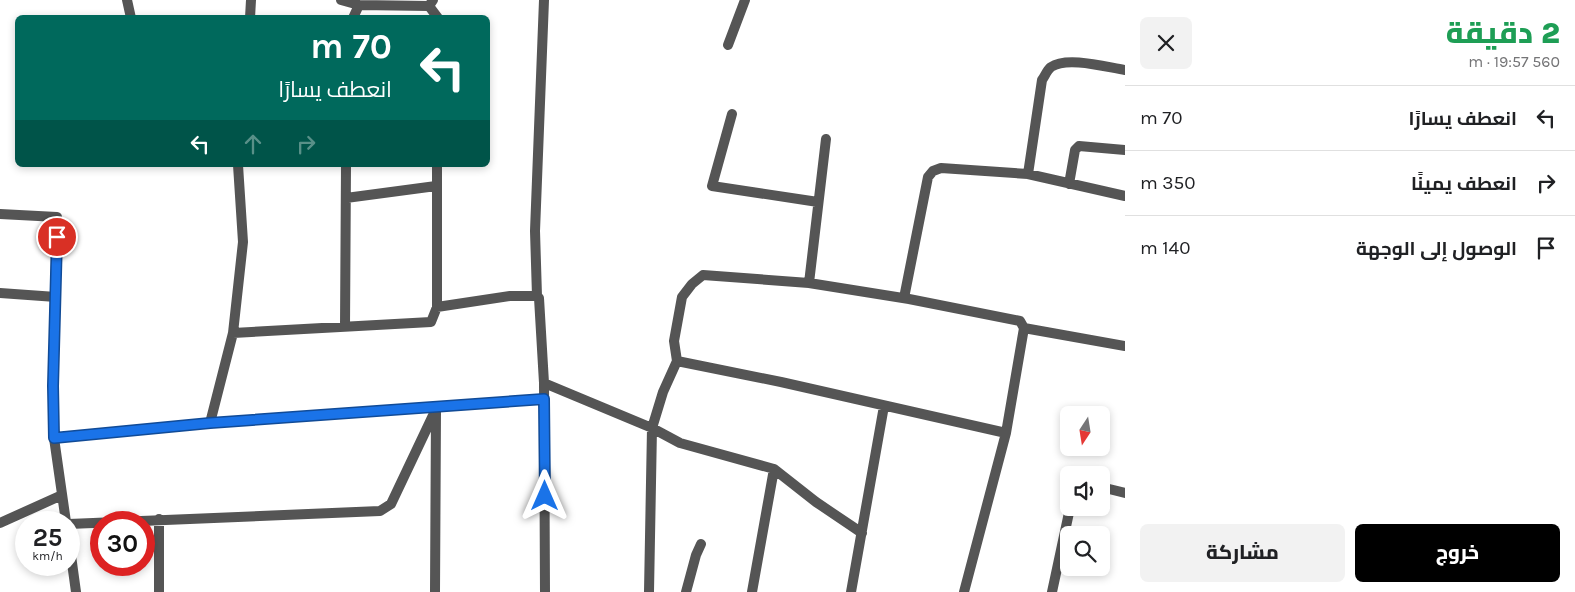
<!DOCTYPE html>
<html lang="ar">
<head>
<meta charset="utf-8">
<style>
	:root { --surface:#fff; --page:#f2f2f2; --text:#202124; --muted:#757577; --line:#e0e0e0; --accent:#000 }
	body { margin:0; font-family:Karla,Cairo,sans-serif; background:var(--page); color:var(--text); direction:rtl; height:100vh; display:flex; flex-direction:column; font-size:19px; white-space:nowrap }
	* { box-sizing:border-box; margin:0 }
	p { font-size:16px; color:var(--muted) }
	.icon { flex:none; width:28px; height:28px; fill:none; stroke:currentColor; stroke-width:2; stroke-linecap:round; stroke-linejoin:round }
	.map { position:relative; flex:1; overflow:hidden; direction:ltr }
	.drawer { display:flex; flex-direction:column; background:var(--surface); width:450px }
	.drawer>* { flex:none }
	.hud { position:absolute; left:15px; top:15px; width:475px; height:152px; border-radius:8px; box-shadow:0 2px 8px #0003; direction:rtl; background:#00695c; color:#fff; overflow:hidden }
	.needle { width:32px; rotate:192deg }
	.controls { position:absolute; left:1060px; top:406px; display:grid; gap:10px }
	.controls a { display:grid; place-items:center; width:50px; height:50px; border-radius:8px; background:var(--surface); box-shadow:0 2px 8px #0003; font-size:25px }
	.speed { position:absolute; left:15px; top:511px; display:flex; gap:10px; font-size:25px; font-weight:700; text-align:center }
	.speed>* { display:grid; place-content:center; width:65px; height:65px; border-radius:50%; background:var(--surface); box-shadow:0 2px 8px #0003; line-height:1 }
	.speed small { font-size:12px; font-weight:400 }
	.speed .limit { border:8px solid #d22; background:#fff; color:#111 }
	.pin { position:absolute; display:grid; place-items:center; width:42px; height:42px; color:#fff; margin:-21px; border:2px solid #fff; border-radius:50%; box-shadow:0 1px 5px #0007 }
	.me { position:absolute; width:55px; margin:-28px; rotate:0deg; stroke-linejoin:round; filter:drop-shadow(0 0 4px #0008) }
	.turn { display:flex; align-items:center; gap:18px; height:105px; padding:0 15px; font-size:22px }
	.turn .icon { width:65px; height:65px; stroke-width:2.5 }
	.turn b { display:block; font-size:35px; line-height:42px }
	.lanes { display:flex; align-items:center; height:48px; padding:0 15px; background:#0003; justify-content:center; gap:25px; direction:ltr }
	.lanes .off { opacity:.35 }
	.round { display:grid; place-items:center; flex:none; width:52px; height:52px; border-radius:8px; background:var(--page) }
	.overview { display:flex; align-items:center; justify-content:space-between; height:85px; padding:0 15px }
	h1 { font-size:30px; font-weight:800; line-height:38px; color:#1e9e55 }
	.primary-button { display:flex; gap:10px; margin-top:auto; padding:10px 15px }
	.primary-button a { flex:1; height:58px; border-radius:8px; background:var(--accent); color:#fff; font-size:20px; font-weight:800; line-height:58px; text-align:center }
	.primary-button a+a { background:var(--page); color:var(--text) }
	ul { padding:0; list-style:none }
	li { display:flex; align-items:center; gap:15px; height:65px; padding:0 15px; border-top:1px solid var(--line) }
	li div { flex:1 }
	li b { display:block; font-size:19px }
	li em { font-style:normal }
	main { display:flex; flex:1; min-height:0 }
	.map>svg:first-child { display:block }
</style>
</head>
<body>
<main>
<section class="drawer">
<div class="overview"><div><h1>2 دقيقة</h1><p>560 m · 19:57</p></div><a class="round"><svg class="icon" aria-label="close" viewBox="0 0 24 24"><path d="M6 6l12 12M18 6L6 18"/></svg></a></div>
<ul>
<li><svg class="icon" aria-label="left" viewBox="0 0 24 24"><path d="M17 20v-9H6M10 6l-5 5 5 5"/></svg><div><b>انعطف يسارًا</b></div><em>70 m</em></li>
<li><svg class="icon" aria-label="right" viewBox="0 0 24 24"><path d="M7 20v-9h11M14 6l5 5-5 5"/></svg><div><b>انعطف يمينًا</b></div><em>350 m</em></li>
<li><svg class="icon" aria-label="arrive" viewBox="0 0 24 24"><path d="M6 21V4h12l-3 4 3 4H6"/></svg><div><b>الوصول إلى الوجهة</b></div><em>140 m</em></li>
</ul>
<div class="primary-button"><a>خروج</a><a>مشاركة</a></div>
</section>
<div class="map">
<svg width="1125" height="592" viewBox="0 0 1125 592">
	<rect width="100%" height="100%" fill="#fff"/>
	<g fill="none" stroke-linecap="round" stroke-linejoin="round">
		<path stroke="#555" stroke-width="10" d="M 127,0 L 131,18
			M 341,0 L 359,5 L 429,6 L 433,0
			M 429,6 L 438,18
			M 250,18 L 251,0
			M 353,18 L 359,5
			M 728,45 L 745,0
			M 732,114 L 712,186 L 818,202
			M 1028,174 L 1042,80 C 1045,76 1047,70 1051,67 C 1067,56 1106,67 1125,70
			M 1069,184 L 1075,150 L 1079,146 L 1125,150
			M 346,198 L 436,186
			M 0,214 L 57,217 L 53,386 L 54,438 L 66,522
			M 809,283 L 826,139
			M 0,293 L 56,297
			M 537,296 L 535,231 L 544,0
			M 904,298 L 928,177 L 933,171 L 941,168 L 1028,174 L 1125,196
			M 437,307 L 437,165
			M 345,327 L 346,165
			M 1024,328 L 1125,346
			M 233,333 L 431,322 L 437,307 L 510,296 L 537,296 L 539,298 L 544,383 L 545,592
			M 677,361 L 781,382 L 1006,433
			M 544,383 L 652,428 L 680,443 L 774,469 L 816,502 L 862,533
			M 210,423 L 233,333 L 243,242 L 238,165
			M 54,438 L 210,423 L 544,399
			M 1101,487 L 1125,493
			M 0,523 L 62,495
			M 69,524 L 380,511 L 391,504 L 437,407
			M 69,541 L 76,592
			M 159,592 L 159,519
			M 435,592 L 436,410
			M 649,592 L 652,428 L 663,392 L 677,361 L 674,341 L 682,297 L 692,284 L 703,275 L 809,283 L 909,299 L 1020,321 L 1024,328 L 1006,433 L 964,592
			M 686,592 L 696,555 L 701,544
			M 752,592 L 774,469
			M 851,592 L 884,406
			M 1052,592 L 1070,508"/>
	</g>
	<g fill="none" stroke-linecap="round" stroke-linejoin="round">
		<defs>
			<path id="route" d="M 57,237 L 53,386 L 54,438 L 210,423 L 544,399 L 545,496"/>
		</defs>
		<use href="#route" stroke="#114b97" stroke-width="12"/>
		<use href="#route" stroke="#1a73e8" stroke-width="9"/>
	</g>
</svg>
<div class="controls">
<a><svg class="needle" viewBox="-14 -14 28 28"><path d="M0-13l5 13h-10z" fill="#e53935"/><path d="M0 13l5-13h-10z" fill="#757577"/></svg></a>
<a><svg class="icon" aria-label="sound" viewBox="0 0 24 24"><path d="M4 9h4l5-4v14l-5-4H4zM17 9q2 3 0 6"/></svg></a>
<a><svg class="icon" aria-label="search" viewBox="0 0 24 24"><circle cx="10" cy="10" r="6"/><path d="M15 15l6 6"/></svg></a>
</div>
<div class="speed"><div>25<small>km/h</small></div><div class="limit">30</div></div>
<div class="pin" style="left:57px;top:237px;background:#d93025"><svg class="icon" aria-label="arrive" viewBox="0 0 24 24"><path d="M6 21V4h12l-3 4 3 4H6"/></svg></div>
<svg class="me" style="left:545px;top:496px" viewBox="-20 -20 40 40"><path d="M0-17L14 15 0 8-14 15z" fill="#1a73e8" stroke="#fff" stroke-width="4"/></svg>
<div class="hud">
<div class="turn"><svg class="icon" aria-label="left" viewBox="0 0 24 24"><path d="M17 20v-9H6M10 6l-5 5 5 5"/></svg><div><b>70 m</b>انعطف يسارًا</div></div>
<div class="lanes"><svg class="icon" aria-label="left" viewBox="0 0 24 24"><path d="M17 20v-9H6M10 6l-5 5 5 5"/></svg><svg class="icon off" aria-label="ahead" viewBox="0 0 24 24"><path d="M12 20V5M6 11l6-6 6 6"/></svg><svg class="icon off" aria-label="right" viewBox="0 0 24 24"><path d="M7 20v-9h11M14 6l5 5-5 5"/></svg></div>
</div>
</div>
</main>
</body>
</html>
